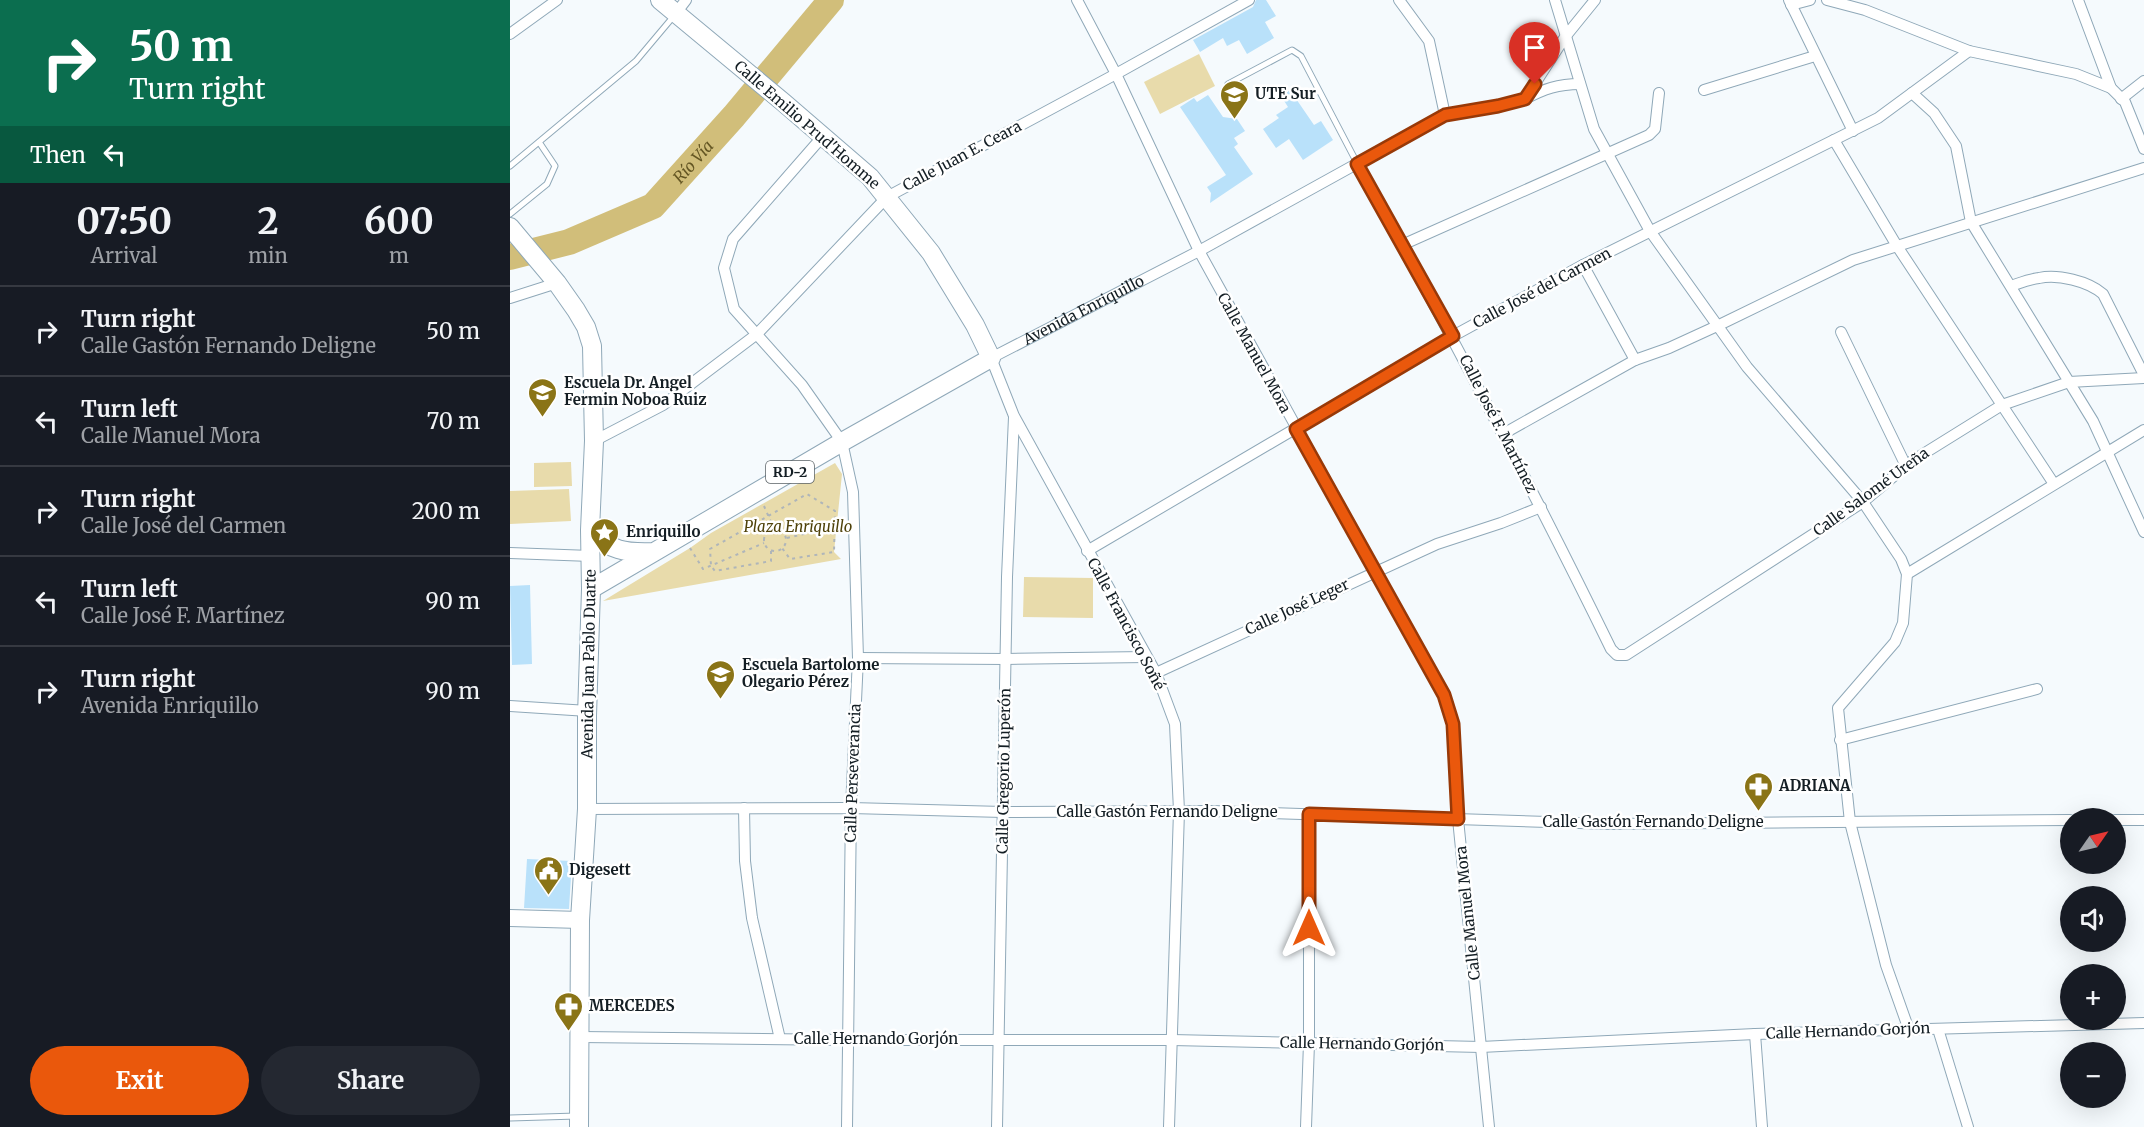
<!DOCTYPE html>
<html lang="en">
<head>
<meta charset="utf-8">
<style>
	:root { --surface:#171b24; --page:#242831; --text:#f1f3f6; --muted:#9ea1a6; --line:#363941; --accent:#ea580c }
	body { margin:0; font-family:Merriweather,serif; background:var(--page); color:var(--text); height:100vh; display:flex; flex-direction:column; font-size:22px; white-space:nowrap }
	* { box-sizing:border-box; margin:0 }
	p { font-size:20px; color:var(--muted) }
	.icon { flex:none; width:33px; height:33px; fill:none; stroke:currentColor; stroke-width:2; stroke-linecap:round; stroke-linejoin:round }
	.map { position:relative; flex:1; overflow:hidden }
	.sheet { display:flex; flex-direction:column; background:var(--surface); width:510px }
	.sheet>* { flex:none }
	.hud { background:#0b6e4f; color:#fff; overflow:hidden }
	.needle { width:39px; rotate:56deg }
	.fabs { position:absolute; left:1550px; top:808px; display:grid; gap:12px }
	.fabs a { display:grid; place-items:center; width:66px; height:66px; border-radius:50%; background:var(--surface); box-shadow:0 6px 24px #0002; font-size:30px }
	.pin { position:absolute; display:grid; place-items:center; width:51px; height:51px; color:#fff; margin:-62px -26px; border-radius:50% 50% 50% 0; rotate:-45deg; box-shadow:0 0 6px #0007 }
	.pin .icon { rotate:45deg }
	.me { position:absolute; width:66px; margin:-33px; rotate:0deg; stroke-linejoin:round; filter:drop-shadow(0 0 4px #0008) }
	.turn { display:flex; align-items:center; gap:21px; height:126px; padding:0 30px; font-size:27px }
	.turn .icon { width:78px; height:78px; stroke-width:2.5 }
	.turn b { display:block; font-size:42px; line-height:51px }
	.then { display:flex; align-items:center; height:57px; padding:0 30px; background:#0003; gap:12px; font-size:22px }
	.eta { display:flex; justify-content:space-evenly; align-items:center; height:102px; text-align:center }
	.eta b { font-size:36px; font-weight:700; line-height:42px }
	.button { display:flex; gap:12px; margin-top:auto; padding:12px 30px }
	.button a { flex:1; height:69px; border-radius:36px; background:var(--accent); color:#fff; font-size:24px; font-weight:700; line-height:69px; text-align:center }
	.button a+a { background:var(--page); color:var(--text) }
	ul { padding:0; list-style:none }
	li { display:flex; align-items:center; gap:18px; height:90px; padding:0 30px; border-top:2px solid var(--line) }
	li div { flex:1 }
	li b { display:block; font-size:22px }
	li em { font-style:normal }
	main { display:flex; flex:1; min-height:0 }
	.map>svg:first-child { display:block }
</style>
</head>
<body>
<main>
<section class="sheet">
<div class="hud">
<div class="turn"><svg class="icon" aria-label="right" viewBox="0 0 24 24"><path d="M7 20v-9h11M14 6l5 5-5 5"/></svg><div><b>50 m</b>Turn right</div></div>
<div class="then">Then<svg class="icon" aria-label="left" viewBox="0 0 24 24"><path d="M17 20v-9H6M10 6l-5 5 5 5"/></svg></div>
</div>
<div class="eta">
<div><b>07:50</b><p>Arrival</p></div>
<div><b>2</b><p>min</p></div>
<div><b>600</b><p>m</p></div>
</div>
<ul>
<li><svg class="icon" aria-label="right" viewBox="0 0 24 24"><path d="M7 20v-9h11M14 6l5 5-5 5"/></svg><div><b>Turn right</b><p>Calle Gastón Fernando Deligne</p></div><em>50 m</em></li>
<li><svg class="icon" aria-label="left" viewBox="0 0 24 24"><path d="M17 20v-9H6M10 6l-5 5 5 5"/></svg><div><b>Turn left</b><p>Calle Manuel Mora</p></div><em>70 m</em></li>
<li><svg class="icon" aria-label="right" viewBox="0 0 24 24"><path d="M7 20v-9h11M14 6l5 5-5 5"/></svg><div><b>Turn right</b><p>Calle José del Carmen</p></div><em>200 m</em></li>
<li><svg class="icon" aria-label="left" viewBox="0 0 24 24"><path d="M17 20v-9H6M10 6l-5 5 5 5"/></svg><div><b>Turn left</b><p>Calle José F. Martínez</p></div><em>90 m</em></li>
<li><svg class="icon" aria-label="right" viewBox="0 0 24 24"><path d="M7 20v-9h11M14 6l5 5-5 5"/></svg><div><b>Turn right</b><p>Avenida Enriquillo</p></div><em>90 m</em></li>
</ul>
<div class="button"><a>Exit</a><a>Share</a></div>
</section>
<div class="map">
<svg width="1634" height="1127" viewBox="0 0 1634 1127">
	<rect width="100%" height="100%" fill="#f5fafd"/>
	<path fill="#e8dbab" d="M 689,54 L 705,86 L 650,114 L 634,82 Z
		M 61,462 L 62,486 L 24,487 L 24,463 Z
		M 325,463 L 332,474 L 324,552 L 331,559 L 93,601 L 180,548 L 201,533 Z
		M 59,489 L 61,521 L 0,524 L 0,491 Z
		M 514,577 L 583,578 L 583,618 L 513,617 Z"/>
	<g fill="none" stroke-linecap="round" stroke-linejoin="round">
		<path stroke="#d1be7a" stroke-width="26" id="s1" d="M 0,257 L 59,242 L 143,206 L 224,116 L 321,0"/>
	</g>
	<path fill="#b9e1fa" d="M 746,0 L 756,0 L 766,16 L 755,22 L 764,38 L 737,54 L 729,40 L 717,46 L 713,38 L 690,52 L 683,40 L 743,7 Z
		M 780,90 L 804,125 L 811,121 L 823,140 L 793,160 L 779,139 L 766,148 L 753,129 L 769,118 L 766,115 L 778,107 L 771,96 Z
		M 698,95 L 713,117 L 727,119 L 735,131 L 724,138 L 728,144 L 724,147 L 743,174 L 700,203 L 701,193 L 697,187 L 716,175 L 670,107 L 684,98 L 687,102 Z
		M 20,585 L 22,664 L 2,665 L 0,586 Z
		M 17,859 L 62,861 L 59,909 L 14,908 Z"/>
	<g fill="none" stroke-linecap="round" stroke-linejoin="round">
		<defs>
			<path id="lane" d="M 718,84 L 782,50 L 791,56 L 847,163
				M 0,166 L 126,61 L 163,17
				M 0,214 L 37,184 L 45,166 L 29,142
				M 0,1118 L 67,1116"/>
			<g id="street">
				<path d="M 567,0 L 606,74 L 689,251 L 934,695 L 943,724 L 948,819 L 979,1127"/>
				<path d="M 889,0 L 919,41 L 935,115"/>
				<path d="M 1045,0 L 1084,129 L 1140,231 L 1237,367 L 1353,502 L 1391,559 L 1397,574 L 1393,623 L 1385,642 L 1328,708 L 1340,822 L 1376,965 L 1399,1030"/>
				<path d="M 1279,0 L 1343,131"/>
				<path d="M 1317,0 L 1355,10 L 1459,51 L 1566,74 L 1601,88"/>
				<path d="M 1568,0 L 1601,88 L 1615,102 L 1634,149"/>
				<path d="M 1281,5 L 1300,0"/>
				<path d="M 166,13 L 176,0"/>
				<path d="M 0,34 L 47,0"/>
				<path d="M 1194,90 L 1305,56"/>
				<path d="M 1402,93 L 1424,113 L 1446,146 L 1461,222 L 1583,421 L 1634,532"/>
				<path d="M 1015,99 C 1034,89 1048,84 1070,84"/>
				<path d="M 1611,99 L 1634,81"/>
				<path d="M 313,136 L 223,239 L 214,268 L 224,309 L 292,385 L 332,442 L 343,492 L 348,658 L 341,808 L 337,1127"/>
				<path d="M 1324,140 L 1387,246 L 1544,484"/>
				<path d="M 847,163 C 935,323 1021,485 1101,649 L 1107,655 L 1116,655 L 1353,502 L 1402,461 L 1492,405 L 1559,382 L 1634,378"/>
				<path d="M 892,245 L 1139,135 L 1145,129 L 1149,93"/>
				<path d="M 1073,265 L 1125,360"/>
				<path d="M 1501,286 C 1510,283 1519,279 1529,278 C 1548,274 1578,281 1593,294 L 1634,375"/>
				<path d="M 0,298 L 47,283"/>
				<path d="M 1331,332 L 1396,466"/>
				<path d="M 993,434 L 1125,360 L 1159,348 L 1207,326 L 1343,260 L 1634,168"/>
				<path d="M 84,441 L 153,405 L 247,334 L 377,197 L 606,74 L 739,0"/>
				<path d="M 577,551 L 943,336 L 1073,265 L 1368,118 L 1459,51"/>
				<path d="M 0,553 L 81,556"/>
				<path d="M 1397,574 L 1634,430"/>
				<path d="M 348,658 L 496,659 L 636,657"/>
				<path d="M 646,673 L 927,544 L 991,523 L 1031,507"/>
				<path d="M 0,706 L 78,711"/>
				<path d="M 1330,740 L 1527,689"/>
				<path d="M 234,808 L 235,861 L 242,918 L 270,1039"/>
				<path d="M 77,809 L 341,808 L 493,812 L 702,811 L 1100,824 L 1560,820"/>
				<path d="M 1605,820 L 1634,820"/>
				<path d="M 1428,1029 L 1458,1127"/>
				<path d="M 1245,1034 L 1252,1127"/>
				<path d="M 70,1037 L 338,1040 L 662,1040 L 971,1047 L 1245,1034 L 1634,1023"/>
				<path d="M 487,1127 L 497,577 L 504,417"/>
				<path id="s2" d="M 659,1127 L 669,811 L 665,724 L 646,673 L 504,416 L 481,358 L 689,251 L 935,115 L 988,107 L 1015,99 L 1055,37 L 1085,0"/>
				<path d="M 796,1127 L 799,1043 L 799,814"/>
			</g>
			<path id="secondary" d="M 0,918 L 70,920"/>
			<path id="primary" d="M 0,227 L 47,283 L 66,310 L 76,327 L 82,346 L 84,441 L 80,530 L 81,589 L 77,716 L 77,809 L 70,920 L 69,1127
				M 80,530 C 100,551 115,553 143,552
				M 81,589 L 332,442 L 481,358 L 465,325 L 421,253 L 360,177 L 273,102 L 150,0"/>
		</defs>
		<use href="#lane" stroke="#8fa8b8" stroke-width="7"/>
		<use href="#street" stroke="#8fa8b8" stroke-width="12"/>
		<use href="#secondary" stroke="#8fa8b8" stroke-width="18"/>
		<use href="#primary" stroke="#8fa8b8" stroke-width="20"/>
		<path stroke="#afb5b9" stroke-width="2" stroke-dasharray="3 4.5" stroke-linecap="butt" d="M 254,506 L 264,529
			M254 540a11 11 0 1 1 22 0a11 11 0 1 1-22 0Z
			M 277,538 L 324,527
			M 180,548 L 193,569 L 254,543
			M 261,551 L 261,561 L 205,571 L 201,566 L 200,549 L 297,494 L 325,511 L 324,552 L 280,559 L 272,548"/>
		<use href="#lane" stroke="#fff" stroke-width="5"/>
		<use href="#street" stroke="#fff" stroke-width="10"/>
		<use href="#secondary" stroke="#fff" stroke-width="16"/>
		<use href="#primary" stroke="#fff" stroke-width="18"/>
	</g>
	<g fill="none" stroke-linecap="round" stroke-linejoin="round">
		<defs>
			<path id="route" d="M 799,928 L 799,814 L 948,819 L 943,724 L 934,695 L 786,429 L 943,336 L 847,164 L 935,115 L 988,106 L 1015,99 L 1025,84"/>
		</defs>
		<use href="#route" stroke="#983908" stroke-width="15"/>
		<use href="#route" stroke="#ea580c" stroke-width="10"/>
	</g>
	<defs>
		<symbol id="university-pin" viewBox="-11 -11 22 30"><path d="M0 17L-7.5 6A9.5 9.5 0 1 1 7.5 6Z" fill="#8a7417" stroke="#fff"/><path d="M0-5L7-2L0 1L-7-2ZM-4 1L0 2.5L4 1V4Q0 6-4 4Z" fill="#fff"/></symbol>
		<symbol id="school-pin" viewBox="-11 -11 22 30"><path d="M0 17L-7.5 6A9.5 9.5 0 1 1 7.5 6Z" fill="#8a7417" stroke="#fff"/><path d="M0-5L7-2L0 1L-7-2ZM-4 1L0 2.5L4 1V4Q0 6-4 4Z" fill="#fff"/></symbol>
		<symbol id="sight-pin" viewBox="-11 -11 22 30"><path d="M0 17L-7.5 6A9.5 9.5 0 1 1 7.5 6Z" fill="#8a7417" stroke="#fff"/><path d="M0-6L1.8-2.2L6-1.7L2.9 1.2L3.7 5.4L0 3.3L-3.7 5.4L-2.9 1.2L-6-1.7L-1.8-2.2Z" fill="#fff"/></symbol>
		<symbol id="pharmacy-pin" viewBox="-11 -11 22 30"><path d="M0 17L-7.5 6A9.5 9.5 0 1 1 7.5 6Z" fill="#8a7417" stroke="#fff"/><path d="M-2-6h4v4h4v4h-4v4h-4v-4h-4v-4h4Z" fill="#fff"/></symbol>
		<symbol id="civic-pin" viewBox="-11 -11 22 30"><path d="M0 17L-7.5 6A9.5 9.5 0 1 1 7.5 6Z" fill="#8a7417" stroke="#fff"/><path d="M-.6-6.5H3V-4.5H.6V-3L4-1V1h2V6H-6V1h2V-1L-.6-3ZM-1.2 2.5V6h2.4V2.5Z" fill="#fff"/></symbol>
	</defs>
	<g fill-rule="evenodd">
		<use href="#university-pin" x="708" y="78" width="33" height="45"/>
		<use href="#school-pin" x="16" y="376" width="33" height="45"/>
		<use href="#sight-pin" x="78" y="516" width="33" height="45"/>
		<use href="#school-pin" x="194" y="658" width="33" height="45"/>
		<use href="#pharmacy-pin" x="1232" y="770" width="33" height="45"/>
		<use href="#civic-pin" x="22" y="854" width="33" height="45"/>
		<use href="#pharmacy-pin" x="42" y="990" width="33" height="45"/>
	</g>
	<g text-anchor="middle" stroke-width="5" stroke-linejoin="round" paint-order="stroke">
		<rect fill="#fff" stroke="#5a6266" stroke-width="1.5" x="256" y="461" width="48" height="22" rx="4.5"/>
		<g font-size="14" font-weight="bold" fill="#141e24">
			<text x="280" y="477">RD-2</text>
		</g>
		<g font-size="15" font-weight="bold" fill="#141e24" stroke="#fff" text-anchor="start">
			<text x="745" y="99">UTE Sur</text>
			<text x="54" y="388">Escuela Dr. Angel<tspan x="54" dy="17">Fermin Noboa Ruiz</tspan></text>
			<text x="116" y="537">Enriquillo</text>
			<text x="232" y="670">Escuela Bartolome<tspan x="232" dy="17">Olegario Pérez</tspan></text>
			<text x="1269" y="791">ADRIANA</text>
			<text x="59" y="875">Digesett</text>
			<text x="79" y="1011">MERCEDES</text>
		</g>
		<g font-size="15" fill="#141e24" stroke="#fff">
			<text transform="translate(297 125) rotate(41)" y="5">Calle Emilio Prud'Homme</text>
			<text transform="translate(452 156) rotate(-28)" y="5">Calle Juan E. Ceara</text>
			<text transform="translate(1032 288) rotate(-28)" y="5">Calle José del Carmen</text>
			<text dy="5" stroke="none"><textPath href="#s2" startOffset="918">Avenida Enriquillo</textPath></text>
			<text transform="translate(744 353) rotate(61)" y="5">Calle Manuel Mora</text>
			<text transform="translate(988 424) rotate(63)" y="5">Calle José F. Martínez</text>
			<text transform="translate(1361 492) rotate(-36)" y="5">Calle Salomé Ureña</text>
			<text transform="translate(787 607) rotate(-25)" y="5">Calle José Leger</text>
			<text transform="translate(616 624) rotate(62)" y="5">Calle Francisco Soñé</text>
			<text transform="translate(79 664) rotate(-89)" y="5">Avenida Juan Pablo Duarte</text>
			<text transform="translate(494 771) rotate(-89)" y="5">Calle Gregorio Luperón</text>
			<text transform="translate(343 773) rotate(-88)" y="5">Calle Perseverancia</text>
			<text x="657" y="817">Calle Gastón Fernando Deligne</text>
			<text x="1143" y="827">Calle Gastón Fernando Deligne</text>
			<text transform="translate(958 913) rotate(-96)" y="5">Calle Manuel Mora</text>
			<text transform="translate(1338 1031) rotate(-2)" y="5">Calle Hernando Gorjón</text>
			<text x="366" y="1044">Calle Hernando Gorjón</text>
			<text transform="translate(852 1044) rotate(1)" y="5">Calle Hernando Gorjón</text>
		</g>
		<g font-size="15" font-style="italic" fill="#4e4109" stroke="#fff">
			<text x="288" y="532">Plaza Enriquillo</text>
		</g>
		<g font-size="16" font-style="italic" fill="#645623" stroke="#fff">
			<text dy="6" stroke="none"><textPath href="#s1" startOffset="212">Río Vía</textPath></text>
		</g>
	</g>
</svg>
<div class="fabs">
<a><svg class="needle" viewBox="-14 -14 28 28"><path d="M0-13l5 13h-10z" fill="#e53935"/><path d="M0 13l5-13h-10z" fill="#9ea1a6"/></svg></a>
<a><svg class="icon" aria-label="sound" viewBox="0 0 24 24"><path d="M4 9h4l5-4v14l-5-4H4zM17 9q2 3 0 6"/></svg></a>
<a>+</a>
<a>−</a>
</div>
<div class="pin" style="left:1025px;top:84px;background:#d93025"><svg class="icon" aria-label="arrive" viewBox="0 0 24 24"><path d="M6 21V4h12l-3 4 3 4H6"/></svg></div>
<svg class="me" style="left:799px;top:928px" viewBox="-20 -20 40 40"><path d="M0-17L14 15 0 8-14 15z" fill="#ea580c" stroke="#fff" stroke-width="4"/></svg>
</div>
</main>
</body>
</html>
